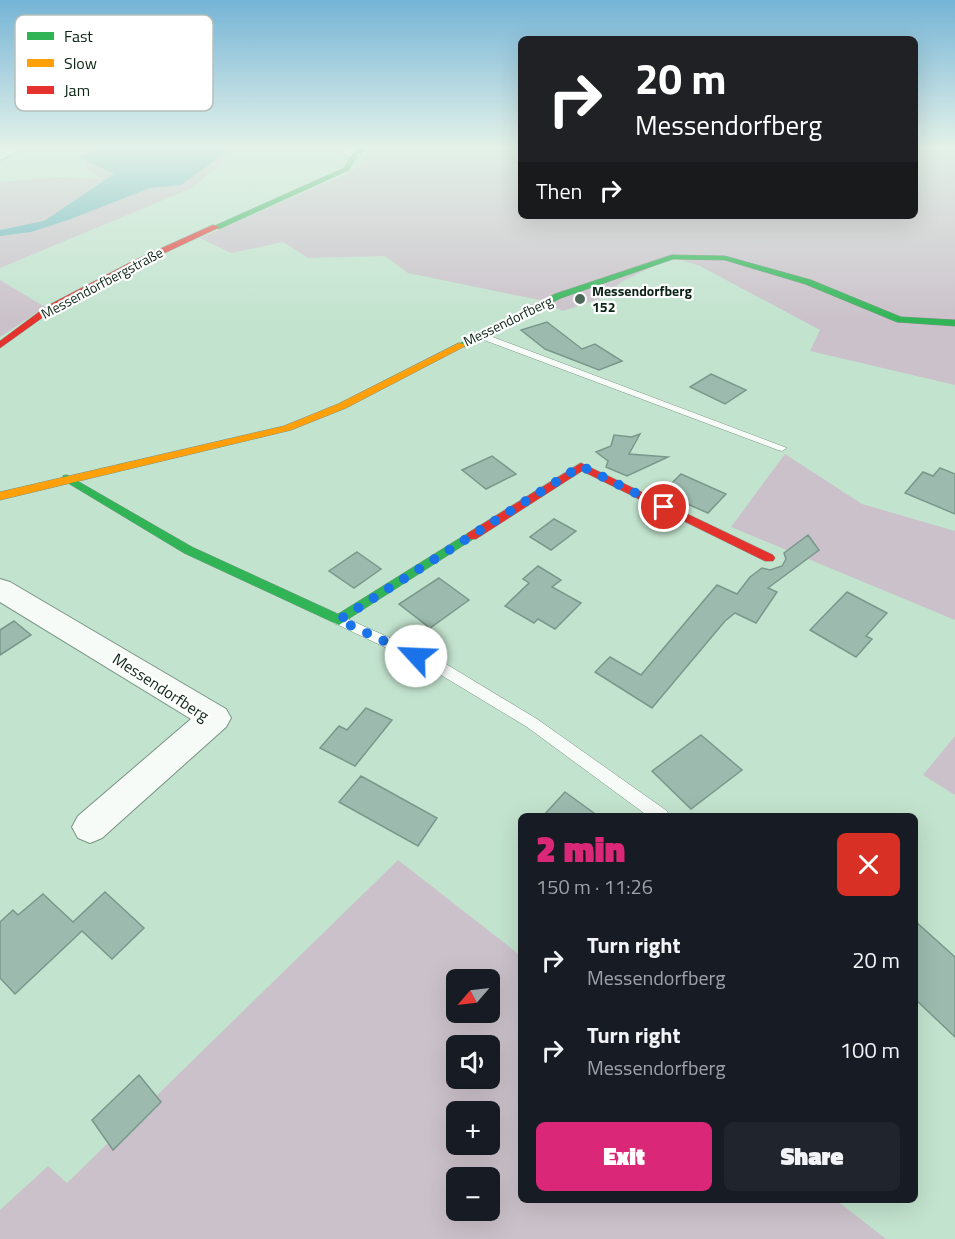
<!DOCTYPE html>
<html lang="en">
<head>
<meta charset="utf-8">
<style>
	:root { --surface:#171b24; --page:#20242c; --text:#f1f3f6; --muted:#9ea1a6; --accent:#db2777 }
	body { margin:0; font-family:"Titillium Web",sans-serif; background:var(--page); color:var(--text); height:100vh; display:flex; flex-direction:column; font-size:22px; white-space:nowrap }
	* { box-sizing:border-box; margin:0 }
	p { font-size:20px; color:var(--muted) }
	.icon { flex:none; width:33px; height:33px; fill:none; stroke:currentColor; stroke-width:2; stroke-linecap:round; stroke-linejoin:round }
	.map { position:relative; flex:1; overflow:hidden }
	.details { position:absolute; left:518px; top:813px; width:400px; height:390px; display:flex; flex-direction:column; background:var(--surface); border-radius:9px; box-shadow:0 6px 24px #0002 }
	.details>* { flex:none }
	.guide { position:absolute; left:518px; top:36px; width:400px; height:183px; border-radius:9px; box-shadow:0 6px 24px #0002; background:#202124; color:#fff; overflow:hidden }
	.needle { width:39px; rotate:242deg }
	.controls { position:absolute; left:446px; top:969px; display:grid; gap:12px }
	.controls a { display:grid; place-items:center; width:54px; height:54px; border-radius:9px; background:var(--surface); box-shadow:0 6px 24px #0002; font-size:30px }
	.pin { position:absolute; display:grid; place-items:center; width:51px; height:51px; color:#fff; margin:-26px; border:3px solid #fff; border-radius:50%; box-shadow:0 2px 6px #0007 }
	.me { position:absolute; width:66px; margin:-33px; rotate:295deg; stroke-linejoin:round; filter:drop-shadow(0 0 4px #0008) }
	.turn { display:flex; align-items:center; gap:21px; height:126px; padding:0 18px; font-size:27px }
	.turn .icon { width:78px; height:78px; stroke-width:2.5 }
	.turn b { display:block; font-size:42px; line-height:51px }
	.then { display:flex; align-items:center; height:57px; padding:0 18px; background:#0003; gap:12px; font-size:22px }
	.round { display:grid; place-items:center; flex:none; width:63px; height:63px; border-radius:9px; background:var(--page) }
	.overview { display:flex; align-items:center; justify-content:space-between; height:102px; padding:0 18px }
	h1 { font-size:36px; font-weight:800; line-height:45px; color:var(--accent) }
	.button { display:flex; gap:12px; margin-top:auto; padding:12px 18px }
	.button a { flex:1; height:69px; border-radius:9px; background:var(--accent); color:#fff; font-size:24px; font-weight:800; line-height:69px; text-align:center }
	.button a+a { background:var(--page); color:var(--text) }
	ul { padding:0; list-style:none }
	li { display:flex; align-items:center; gap:18px; height:90px; padding:0 18px }
	li div { flex:1 }
	li b { display:block; font-size:22px }
	li em { font-style:normal }
	.map>svg:first-child { display:block }
</style>
</head>
<body>
<div class="map">
<svg width="955" height="1239" viewBox="0 0 955 1239">
	<rect width="100%" height="100%" fill="#c2e3ce"/>
	<path fill="#cbc1ca" fill-rule="evenodd" d="M 99,146 L 242,146 L 192,188 L 0,268 L 0,182 L 58,177 L 102,179 L 92,173 L 78,157 Z
		M 372,146 L 520,146 L 520,216 L 915,216 L 915,152 L 922,146 L 955,146 L 955,385 L 810,351 L 820,330 L 700,266 L 672,257 L 621,282 L 602,298 L 563,311 L 539,300 L 408,273 L 385,256 L 308,258 L 283,242 L 231,253 L 200,238 L 342,176 L 361,165 L 368,148 Z
		M 0,280 L 45,307 L 0,337 Z
		M 785,454 L 862,504 L 955,531 L 955,620 L 731,527 Z
		M 955,736 L 955,795 L 923,775 Z
		M 398,860 L 520,955 L 520,1200 L 836,1200 L 886,1239 L 0,1239 L 0,1210 L 48,1166 L 67,1183 ZM 456,980 L 489,980 L 489,1012 L 456,1012 ZM 456,1046 L 489,1046 L 489,1078 L 456,1078 ZM 456,1112 L 489,1112 L 489,1144 L 456,1144 ZM 456,1178 L 489,1178 L 489,1210 L 456,1210 Z"/>
	<path fill="#6ab3bb" d="M 99,146 L 235,146 L 181,185 L 150,188 L 68,220 L 31,232 L 0,236 L 0,230 L 44,221 L 114,174 L 78,157 Z"/>
	<g fill="none" stroke-linecap="round" stroke-linejoin="round">
		<path fill="#6ab3bb" fill-rule="evenodd" d="M 330,146 L 335,146 L 341,150 L 338,151 Z"/>
	</g>
	<path fill="#9cbbae" stroke="#79988b" stroke-width="1.5" d="M 547,322 L 582,349 L 595,344 L 622,361 L 599,370 L 545,349 L 521,330 Z
		M 711,374 L 746,390 L 725,404 L 690,387 Z
		M 640,434 L 629,454 L 668,457 L 627,476 L 606,467 L 608,461 L 596,452 L 611,446 L 614,435 L 632,437 Z
		M 492,456 L 516,474 L 486,489 L 462,470 Z
		M 940,468 L 955,474 L 955,514 L 905,493 L 923,472 L 933,476 Z
		M 681,474 L 726,494 L 708,513 L 662,493 Z
		M 554,519 L 576,531 L 551,550 L 530,537 Z
		M 808,535 L 819,550 L 768,588 L 777,592 L 756,623 L 735,613 L 725,621 L 652,708 L 595,672 L 610,657 L 641,675 L 717,585 L 737,594 L 750,577 L 762,568 L 770,570 L 782,566 L 786,559 L 784,553 Z
		M 357,552 L 381,569 L 354,588 L 329,571 Z
		M 538,566 L 561,580 L 552,587 L 581,603 L 555,629 L 538,619 L 534,623 L 505,606 L 529,583 L 523,579 Z
		M 439,578 L 469,600 L 430,628 L 399,604 Z
		M 847,592 L 887,613 L 866,636 L 872,639 L 856,657 L 810,630 Z
		M 14,621 L 31,635 L 0,655 L 0,630 Z
		M 366,708 L 392,720 L 355,766 L 320,748 L 339,726 L 347,730 Z
		M 701,735 L 742,770 L 691,809 L 652,771 Z
		M 361,776 L 437,818 L 418,846 L 339,802 Z
		M 565,792 L 598,816 L 543,816 Z
		M 105,892 L 144,928 L 112,959 L 82,931 L 15,994 L 0,978 L 0,922 L 13,910 L 18,915 L 43,894 L 73,922 Z
		M 915,921 L 955,957 L 955,1037 L 915,999 Z
		M 139,1075 L 161,1102 L 113,1150 L 92,1120 Z"/>
	<g fill="none" stroke-linecap="round" stroke-linejoin="round">
		<defs>
			<path id="lane" d="M 476,333 L 482,333 L 787,448 L 782,451 L 778,450 L 476,337 Z
				M 339,615 L 441,661 L 537,719 L 667,811 L 669,816 L 648,816 L 527,727 L 431,669 L 334,623 L 332,620 L 334,617 Z"/>
			<path id="street" d="M 11,146 L 29,146 L 0,160 L 0,151 Z
				M 332,146 L 348,146 L 361,155 L 354,159 Z
				M 0,579 L 10,582 L 226,709 L 231,718 L 226,727 L 102,838 L 90,843 L 78,838 L 72,827 L 78,816 L 191,719 L 0,602 Z"/>
			<path id="fast" d="M 362,146 L 369,146 L 357,156 L 349,170 L 219,229 L 212,227 L 344,168 L 352,154 Z
				M 672,255 L 725,256 L 811,280 L 901,317 L 955,320 L 955,326 L 897,322 L 805,284 L 725,260 L 673,259 L 561,298 L 465,347 L 457,345 L 555,294 Z
				M 67,475 L 192,547 L 338,614 L 468,533 L 472,532 L 478,536 L 339,625 L 184,553 L 63,480 L 63,476 Z"/>
			<path id="slow" d="M 459,343 L 467,345 L 346,408 L 291,430 L 0,500 L 0,492 L 284,426 L 338,404 Z"/>
			<path id="jam" d="M 213,225 L 220,227 L 139,265 L 53,310 L 0,348 L 0,341 L 47,306 L 133,261 Z
				M 581,463 L 773,555 L 775,558 L 773,561 L 765,561 L 582,471 L 476,539 L 468,539 L 466,536 L 468,533 Z"/>
		</defs>
		<use href="#lane" stroke="#7a9384" stroke-width="1"/>
		<use href="#street" stroke="#7a9384" stroke-width="2"/>
		<use href="#fast" stroke="#7a9384" stroke-width="1"/>
		<use href="#slow" stroke="#7a9384" stroke-width="1"/>
		<use href="#jam" stroke="#7a9384" stroke-width="1"/>
		<use href="#lane" fill="#f6fbf8" fill-rule="evenodd"/>
		<use href="#street" fill="#f6fbf8" fill-rule="evenodd"/>
		<use href="#fast" fill="#30b455" fill-rule="evenodd"/>
		<use href="#slow" fill="#ff9f0a" fill-rule="evenodd"/>
		<use href="#jam" fill="#e5322d" fill-rule="evenodd"/>
	</g>
	<linearGradient id="sky" x2="0" y2="1"><stop stop-color="#75b4d6"/><stop offset="0.46" stop-color="#e4f2e9"/><stop offset="1" stop-color="#e4f2e9" stop-opacity="0"/></linearGradient>
	<rect width="955" height="320" fill="url(#sky)"/>
	<g fill="none" stroke-linecap="round" stroke-linejoin="round">
		<path stroke="#1a73e8" stroke-width="10" stroke-dasharray="0 18" d="M 416,656 L 339,620 L 581,466 L 664,507"/>
	</g>
	<circle fill="#4c6857" stroke="#fff" stroke-width="2" cx="580" cy="299" r="6"/>
	<g text-anchor="middle" stroke-width="4.5" stroke-linejoin="round" paint-order="stroke">
		<g font-size="14" fill="#0d2517" stroke="#fff">
			<text transform="translate(102 283) rotate(-28)" y="5">Messendorfbergstraße</text>
			<text transform="translate(508 321) rotate(-26)" y="5">Messendorfberg</text>
		</g>
		<g font-size="14" font-weight="bold" fill="#0d2517" stroke="#fff" text-anchor="start">
			<text x="592" y="296">Messendorfberg<tspan x="592" dy="16">152</tspan></text>
		</g>
		<g font-size="16" fill="#0d2517" stroke="#fff">
			<text transform="translate(161 687) rotate(33)" y="6">Messendorfberg</text>
		</g>
	</g>
	<rect x="15" y="15" width="198" height="96" rx="9" fill="#fff" stroke="#b6beb9" stroke-width="1.5"/>
	<rect x="27" y="32" width="27" height="8" fill="#30b455"/>
	<rect x="27" y="59" width="27" height="8" fill="#ff9f0a"/>
	<rect x="27" y="86" width="27" height="8" fill="#e5322d"/>
	<g font-size="16" fill="#0d2517">
		<text x="64" y="42">Fast</text>
		<text x="64" y="69">Slow</text>
		<text x="64" y="96">Jam</text>
	</g>
</svg>
<div class="controls">
<a><svg class="needle" viewBox="-14 -14 28 28"><path d="M0-13l5 13h-10z" fill="#e53935"/><path d="M0 13l5-13h-10z" fill="#9ea1a6"/></svg></a>
<a><svg class="icon" aria-label="sound" viewBox="0 0 24 24"><path d="M4 9h4l5-4v14l-5-4H4zM17 9q2 3 0 6"/></svg></a>
<a>+</a>
<a>−</a>
</div>
<div class="pin" style="left:664px;top:507px;background:#d93025"><svg class="icon" aria-label="arrive" viewBox="0 0 24 24"><path d="M6 21V4h12l-3 4 3 4H6"/></svg></div>
<svg class="me" style="left:416px;top:656px" viewBox="-20 -20 40 40"><circle r="19" fill="#fff"/><path d="M0-13L10 11 0 6-10 11z" fill="#1a73e8"/></svg>
<div class="guide">
<div class="turn"><svg class="icon" aria-label="right" viewBox="0 0 24 24"><path d="M7 20v-9h11M14 6l5 5-5 5"/></svg><div><b>20 m</b>Messendorfberg</div></div>
<div class="then">Then<svg class="icon" aria-label="right" viewBox="0 0 24 24"><path d="M7 20v-9h11M14 6l5 5-5 5"/></svg></div>
</div>
<section class="details">
<div class="overview"><div><h1>2 min</h1><p>150 m · 11:26</p></div><a class="round" style="background:#d93025;color:#fff"><svg class="icon" aria-label="close" viewBox="0 0 24 24"><path d="M6 6l12 12M18 6L6 18"/></svg></a></div>
<ul>
<li><svg class="icon" aria-label="right" viewBox="0 0 24 24"><path d="M7 20v-9h11M14 6l5 5-5 5"/></svg><div><b>Turn right</b><p>Messendorfberg</p></div><em>20 m</em></li>
<li><svg class="icon" aria-label="right" viewBox="0 0 24 24"><path d="M7 20v-9h11M14 6l5 5-5 5"/></svg><div><b>Turn right</b><p>Messendorfberg</p></div><em>100 m</em></li>
</ul>
<div class="button"><a>Exit</a><a>Share</a></div>
</section>
</div>
</body>
</html>
